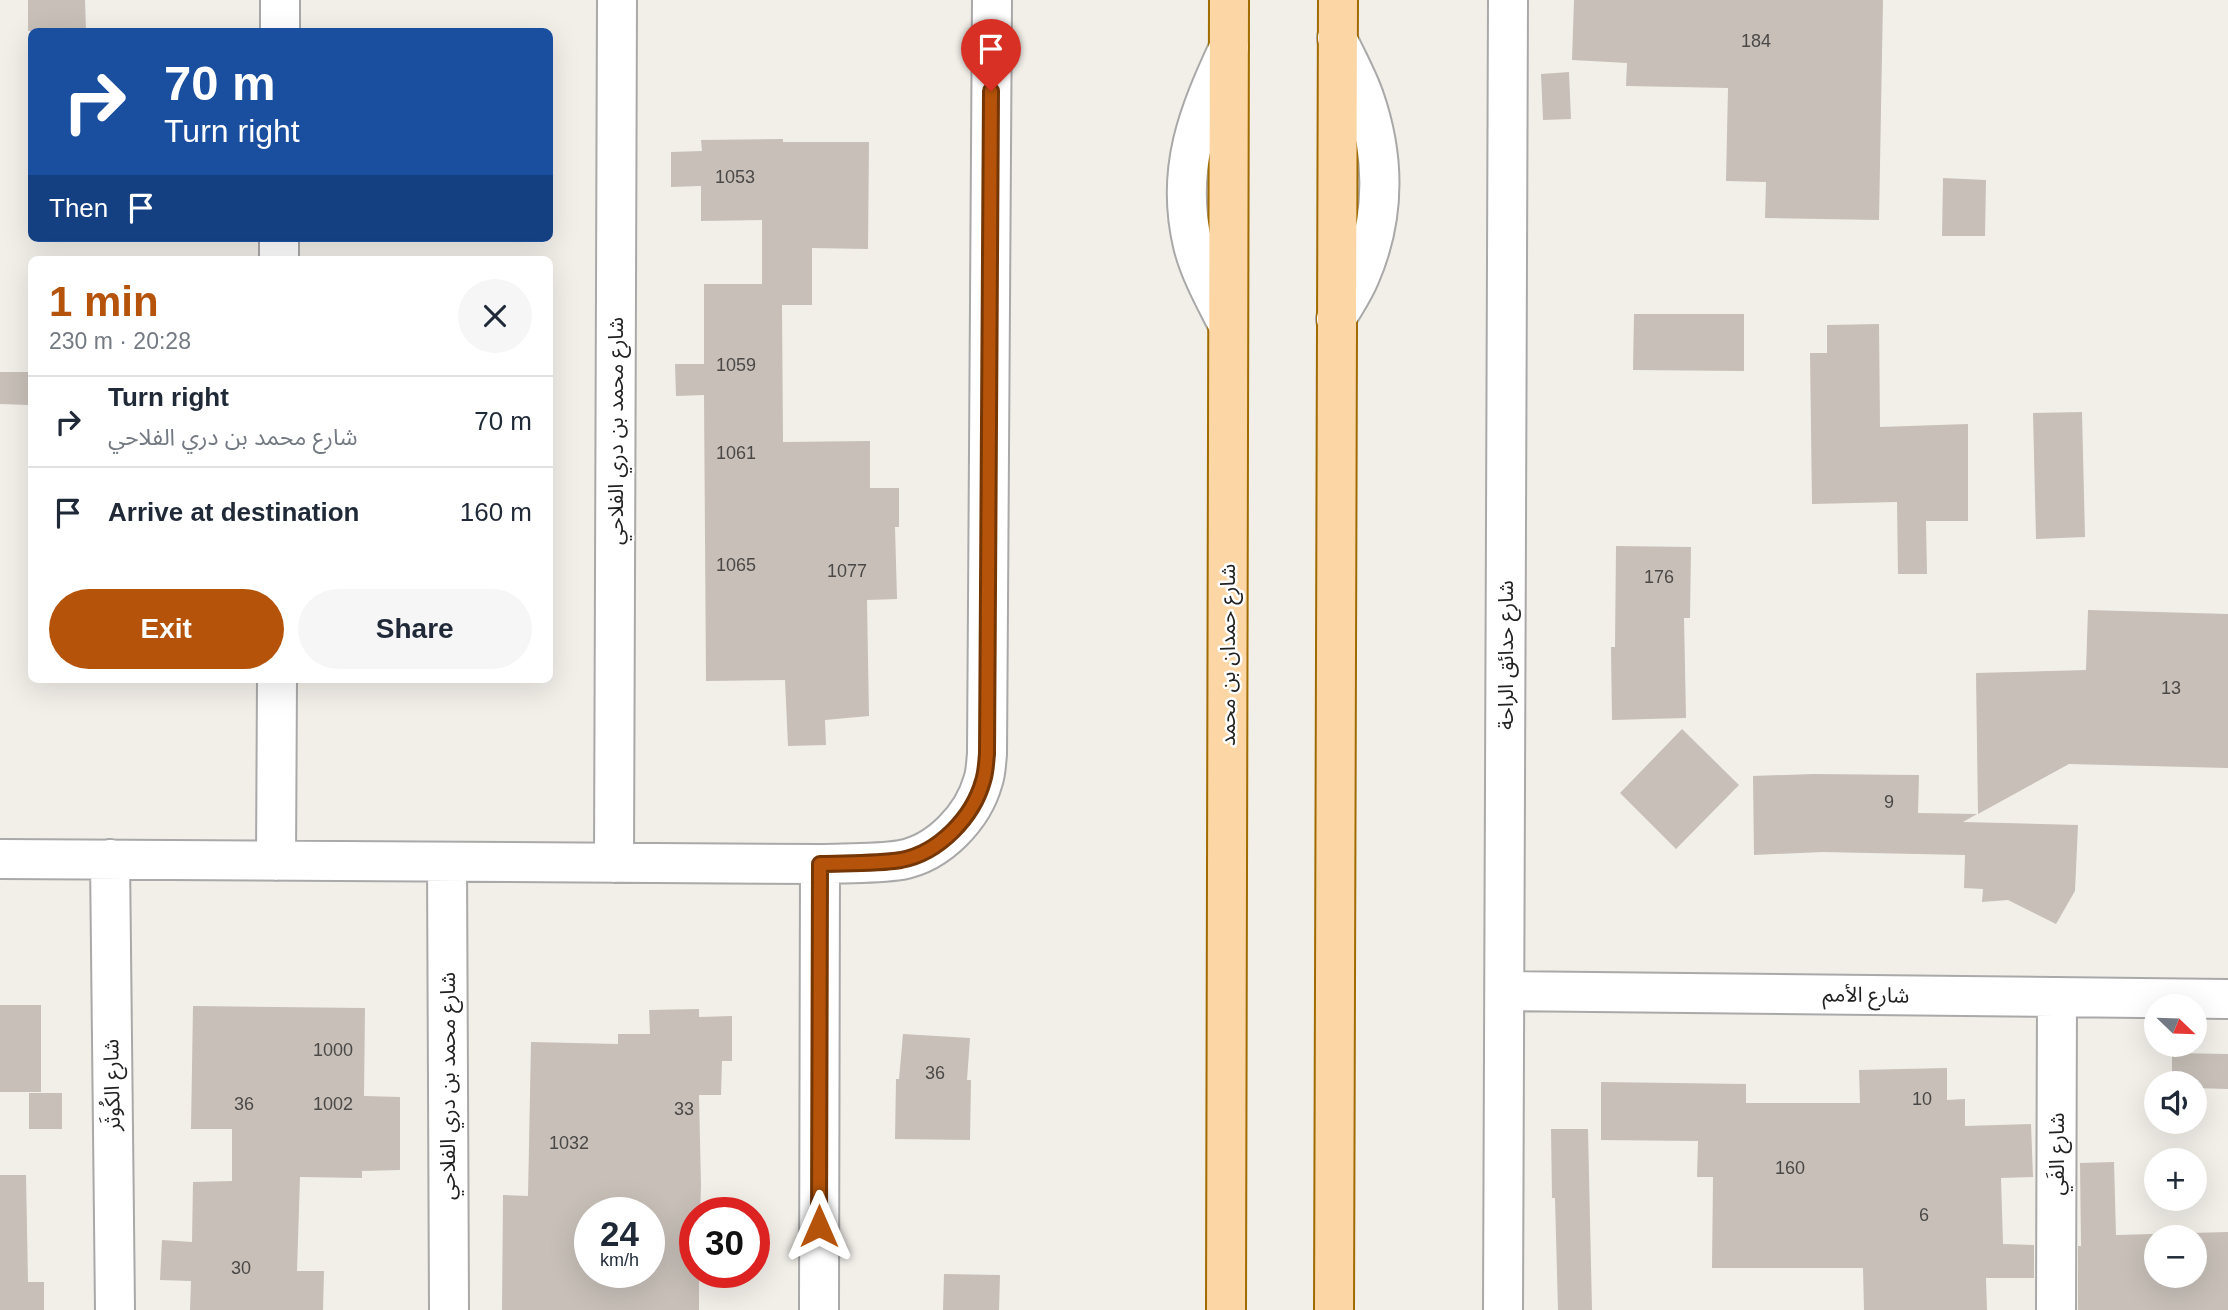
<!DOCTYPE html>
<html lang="en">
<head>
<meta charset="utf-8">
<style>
	:root { --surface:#fff; --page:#f6f6f7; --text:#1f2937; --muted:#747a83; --line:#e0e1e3; --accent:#b45309 }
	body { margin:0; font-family:Helvetica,"Noto Sans Arabic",sans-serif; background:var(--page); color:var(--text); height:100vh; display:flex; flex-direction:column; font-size:26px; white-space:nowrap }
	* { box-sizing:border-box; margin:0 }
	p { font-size:23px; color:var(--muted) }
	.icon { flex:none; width:38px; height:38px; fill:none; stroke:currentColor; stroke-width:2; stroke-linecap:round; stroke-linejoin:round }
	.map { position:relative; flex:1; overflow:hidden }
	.sheet { position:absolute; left:28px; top:256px; width:525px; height:427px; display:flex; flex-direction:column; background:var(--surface); border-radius:10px; box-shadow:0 7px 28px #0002 }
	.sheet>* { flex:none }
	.banner { position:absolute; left:28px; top:28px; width:525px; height:214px; border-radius:10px; box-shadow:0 7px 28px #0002; background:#1a4fa0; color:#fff; overflow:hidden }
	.needle { width:46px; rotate:113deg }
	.tools { position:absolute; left:2144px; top:994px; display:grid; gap:14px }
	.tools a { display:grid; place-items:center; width:63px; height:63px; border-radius:50%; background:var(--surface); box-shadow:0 7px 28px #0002; font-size:35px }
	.speed { position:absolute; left:574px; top:1197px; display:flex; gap:14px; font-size:35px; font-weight:700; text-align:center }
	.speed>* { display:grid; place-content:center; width:91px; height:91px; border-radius:50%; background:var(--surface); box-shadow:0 7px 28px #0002; line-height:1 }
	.speed small { font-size:18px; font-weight:400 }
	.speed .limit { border:10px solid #d22; background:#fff; color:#111 }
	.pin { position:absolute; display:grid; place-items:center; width:60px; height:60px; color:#fff; margin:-72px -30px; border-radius:50% 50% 50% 0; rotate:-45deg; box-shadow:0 0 7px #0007 }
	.pin .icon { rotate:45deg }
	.me { position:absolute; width:77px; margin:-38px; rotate:0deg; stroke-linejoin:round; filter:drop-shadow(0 0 5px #0008) }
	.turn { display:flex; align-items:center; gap:24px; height:147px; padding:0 21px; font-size:32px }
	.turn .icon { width:91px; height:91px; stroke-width:2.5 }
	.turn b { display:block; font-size:49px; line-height:60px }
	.then { display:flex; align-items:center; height:66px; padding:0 21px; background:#0003; gap:14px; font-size:26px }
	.round { display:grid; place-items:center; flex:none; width:74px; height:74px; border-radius:37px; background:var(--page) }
	.head { display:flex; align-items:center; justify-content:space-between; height:119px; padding:0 21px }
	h1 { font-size:42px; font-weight:800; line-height:52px; color:var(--accent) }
	.action { display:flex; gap:14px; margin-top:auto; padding:14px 21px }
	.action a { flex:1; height:80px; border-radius:42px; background:var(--accent); color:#fff; font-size:28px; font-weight:800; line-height:80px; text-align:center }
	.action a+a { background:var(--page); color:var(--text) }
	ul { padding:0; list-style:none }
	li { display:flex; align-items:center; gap:21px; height:91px; padding:0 21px; border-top:2px solid var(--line) }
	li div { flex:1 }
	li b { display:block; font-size:26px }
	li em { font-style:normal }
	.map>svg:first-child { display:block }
</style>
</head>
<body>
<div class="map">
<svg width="2228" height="1310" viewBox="0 0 2228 1310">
	<rect width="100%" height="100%" fill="#f2efe9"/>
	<path fill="#c7bfb8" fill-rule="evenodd" d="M 28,0 L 85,0 L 86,30 L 28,31 Z
		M 1574,0 L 1883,0 L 1879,220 L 1765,218 L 1766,182 L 1726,181 L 1728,88 L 1626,86 L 1627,63 L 1572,60 Z
		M 1569,72 L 1571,119 L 1543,120 L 1541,74 Z
		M 783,139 L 783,142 L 869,142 L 868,249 L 812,248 L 812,305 L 782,305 L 783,442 L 870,441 L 870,488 L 899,488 L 899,527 L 895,527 L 897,599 L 867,600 L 869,716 L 825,720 L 826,745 L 788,746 L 785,680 L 706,681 L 704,395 L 676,396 L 675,364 L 704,364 L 704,284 L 762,284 L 762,220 L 701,221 L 701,186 L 671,187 L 671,152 L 702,151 L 701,140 Z
		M 1943,178 L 1986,180 L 1985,236 L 1942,236 Z
		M 1634,314 L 1744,314 L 1744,371 L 1633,370 Z
		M 1879,324 L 1880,427 L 1968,424 L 1968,521 L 1926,521 L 1927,574 L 1898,574 L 1897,502 L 1812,504 L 1810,353 L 1827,353 L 1827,325 Z
		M 0,372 L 30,372 L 29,405 L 0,404 Z
		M 2082,412 L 2085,537 L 2036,539 L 2033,413 Z
		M 1616,546 L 1691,547 L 1690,618 L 1684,618 L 1686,718 L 1612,720 L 1611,647 L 1615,647 Z
		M 2088,610 L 2228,614 L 2228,768 L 2069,764 L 1978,814 L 1976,673 L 2086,670 Z
		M 1682,729 L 1739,785 L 1676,849 L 1620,793 Z
		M 1813,774 L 1919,775 L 1918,813 L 1977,814 L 1963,822 L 2078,825 L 2075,891 L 2056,924 L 2008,900 L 1982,902 L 1983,889 L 1964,888 L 1965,855 L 1822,852 L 1754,855 L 1753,776 Z
		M 0,1005 L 41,1005 L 41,1092 L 0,1092 Z
		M 193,1006 L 365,1008 L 364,1096 L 400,1097 L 400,1170 L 362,1171 L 362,1178 L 300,1177 L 297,1271 L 324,1271 L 323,1310 L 190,1310 L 191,1281 L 160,1280 L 162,1240 L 192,1242 L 193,1182 L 232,1181 L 232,1129 L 191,1129 Z
		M 699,1009 L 699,1017 L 732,1016 L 732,1061 L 722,1061 L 721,1095 L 699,1095 L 701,1186 L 700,1213 L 695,1213 L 695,1272 L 699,1272 L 699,1310 L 502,1310 L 503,1195 L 528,1196 L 531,1042 L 618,1044 L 618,1034 L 650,1034 L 649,1010 ZM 590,1213 L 649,1213 L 649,1272 L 590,1272 Z
		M 903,1034 L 970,1038 L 967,1080 L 971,1080 L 970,1140 L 895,1139 L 896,1079 L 899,1079 Z
		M 2172,1053 L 2228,1054 L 2228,1089 L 2194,1088 L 2194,1083 L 2172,1083 Z
		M 1947,1068 L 1947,1100 L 1965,1099 L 1965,1126 L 2031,1124 L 2033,1177 L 2001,1178 L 2003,1244 L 2034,1245 L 2034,1278 L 1986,1278 L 1987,1310 L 1864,1310 L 1863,1268 L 1712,1268 L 1713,1177 L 1697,1177 L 1698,1141 L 1601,1140 L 1601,1082 L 1746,1084 L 1746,1103 L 1860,1103 L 1859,1070 Z
		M 29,1093 L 62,1093 L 62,1129 L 29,1129 Z
		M 1551,1129 L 1588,1129 L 1592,1310 L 1558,1310 L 1555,1198 L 1552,1198 Z
		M 2114,1162 L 2116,1235 L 2228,1232 L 2228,1310 L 2078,1310 L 2078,1246 L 2081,1246 L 2080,1163 ZM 2156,1237 L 2194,1237 L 2194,1276 L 2156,1276 Z
		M 0,1175 L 26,1175 L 28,1282 L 44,1282 L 44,1310 L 0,1310 Z
		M 944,1274 L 1000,1275 L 999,1310 L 943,1310 Z"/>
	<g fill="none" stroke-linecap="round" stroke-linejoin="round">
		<defs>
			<path id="minor" d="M 280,32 L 280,0
				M 279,259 L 279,238
				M 1336,319 C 1344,305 1354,291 1360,276 C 1385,218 1385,157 1364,97 C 1357,77 1346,58 1337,38
				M 1228,325 C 1215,299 1200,273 1193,245 C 1175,170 1198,114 1229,47
				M 0,859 L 820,864 C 846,863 875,864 901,860 C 939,853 973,817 983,781 C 986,773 986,763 987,754 L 992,0
				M 110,859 L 115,1310
				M 276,861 L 277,679
				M 447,862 L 449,1310
				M 614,863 L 617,0
				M 1505,991 L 2228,999
				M 819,1310 L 820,864
				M 1503,1310 L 1508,0
				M 2056,1310 L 2057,997"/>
			<path id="major" d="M 1226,1310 L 1229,0
				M 1334,1310 L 1338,0"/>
		</defs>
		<use href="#minor" stroke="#a9a9a9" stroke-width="42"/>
		<use href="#major" stroke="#a06b00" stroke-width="42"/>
		<use href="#minor" stroke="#fff" stroke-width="38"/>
		<use href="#major" stroke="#fcd6a4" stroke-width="38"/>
	</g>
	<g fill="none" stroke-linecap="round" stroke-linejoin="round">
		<defs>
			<path id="route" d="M 819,1226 L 820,864 C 846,863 875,864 901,860 C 939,853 973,817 983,781 C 986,772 986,763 987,754 L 991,91"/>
		</defs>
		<use href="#route" stroke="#753606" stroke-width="18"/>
		<use href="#route" stroke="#b45309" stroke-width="12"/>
	</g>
	<g text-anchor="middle" stroke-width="5" stroke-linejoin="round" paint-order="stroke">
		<g font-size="18" fill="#4b4948">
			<text x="1756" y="47">184</text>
			<text x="735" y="183">1053</text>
			<text x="736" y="371">1059</text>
			<text x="736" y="459">1061</text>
			<text x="736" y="571">1065</text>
			<text x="847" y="577">1077</text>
			<text x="1659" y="583">176</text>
			<text x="2171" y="694">13</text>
			<text x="1889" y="808">9</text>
			<text x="333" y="1056">1000</text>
			<text x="935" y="1079">36</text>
			<text x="1922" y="1105">10</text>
			<text x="244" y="1110">36</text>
			<text x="333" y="1110">1002</text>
			<text x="684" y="1115">33</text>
			<text x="569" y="1149">1032</text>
			<text x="1790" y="1174">160</text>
			<text x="1924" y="1221">6</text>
			<text x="241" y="1274">30</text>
		</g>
		<g font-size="21" fill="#222" stroke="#fff">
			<text transform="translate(616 431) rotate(-90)" y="7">شارع محمد بن دري الفلاحي</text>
			<text transform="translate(1228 655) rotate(-90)" y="7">شارع حمدان بن محمد</text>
			<text transform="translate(1506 655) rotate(-90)" y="7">شارع حدائق الراحة</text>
			<text transform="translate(1866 995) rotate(1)" y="7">شارع الأمم</text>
			<text transform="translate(112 1085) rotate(-91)" y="7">شارع الكُوثَر</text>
			<text transform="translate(448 1086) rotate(-90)" y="7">شارع محمد بن دري الفلاحي</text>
			<text transform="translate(2057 1154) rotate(-90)" y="7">شارع الفَي</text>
		</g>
	</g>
</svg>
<div class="tools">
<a><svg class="needle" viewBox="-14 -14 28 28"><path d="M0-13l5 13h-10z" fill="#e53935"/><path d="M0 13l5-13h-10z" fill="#747a83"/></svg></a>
<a><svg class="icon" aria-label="sound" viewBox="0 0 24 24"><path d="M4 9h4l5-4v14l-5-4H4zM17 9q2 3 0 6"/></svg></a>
<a>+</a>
<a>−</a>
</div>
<div class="speed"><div>24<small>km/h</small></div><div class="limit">30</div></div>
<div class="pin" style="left:991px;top:91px;background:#d93025"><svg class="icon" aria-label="arrive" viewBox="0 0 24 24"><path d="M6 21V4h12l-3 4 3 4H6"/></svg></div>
<svg class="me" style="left:819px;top:1226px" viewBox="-20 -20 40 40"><path d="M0-17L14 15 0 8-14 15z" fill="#b45309" stroke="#fff" stroke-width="4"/></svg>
<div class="banner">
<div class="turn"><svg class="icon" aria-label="right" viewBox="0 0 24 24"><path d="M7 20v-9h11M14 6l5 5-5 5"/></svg><div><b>70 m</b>Turn right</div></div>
<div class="then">Then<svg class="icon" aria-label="arrive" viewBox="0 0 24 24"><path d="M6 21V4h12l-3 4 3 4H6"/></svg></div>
</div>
<section class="sheet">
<div class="head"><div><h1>1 min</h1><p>230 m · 20:28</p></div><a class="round"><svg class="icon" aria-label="close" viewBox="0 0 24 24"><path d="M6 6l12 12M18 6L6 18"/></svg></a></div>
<ul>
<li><svg class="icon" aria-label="right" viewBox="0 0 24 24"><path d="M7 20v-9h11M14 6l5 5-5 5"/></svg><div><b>Turn right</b><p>شارع محمد بن دري الفلاحي</p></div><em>70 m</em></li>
<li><svg class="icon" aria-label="arrive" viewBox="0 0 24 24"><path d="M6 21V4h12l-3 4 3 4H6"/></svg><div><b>Arrive at destination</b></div><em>160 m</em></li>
</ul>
<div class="action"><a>Exit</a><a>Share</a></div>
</section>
</div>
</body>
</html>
